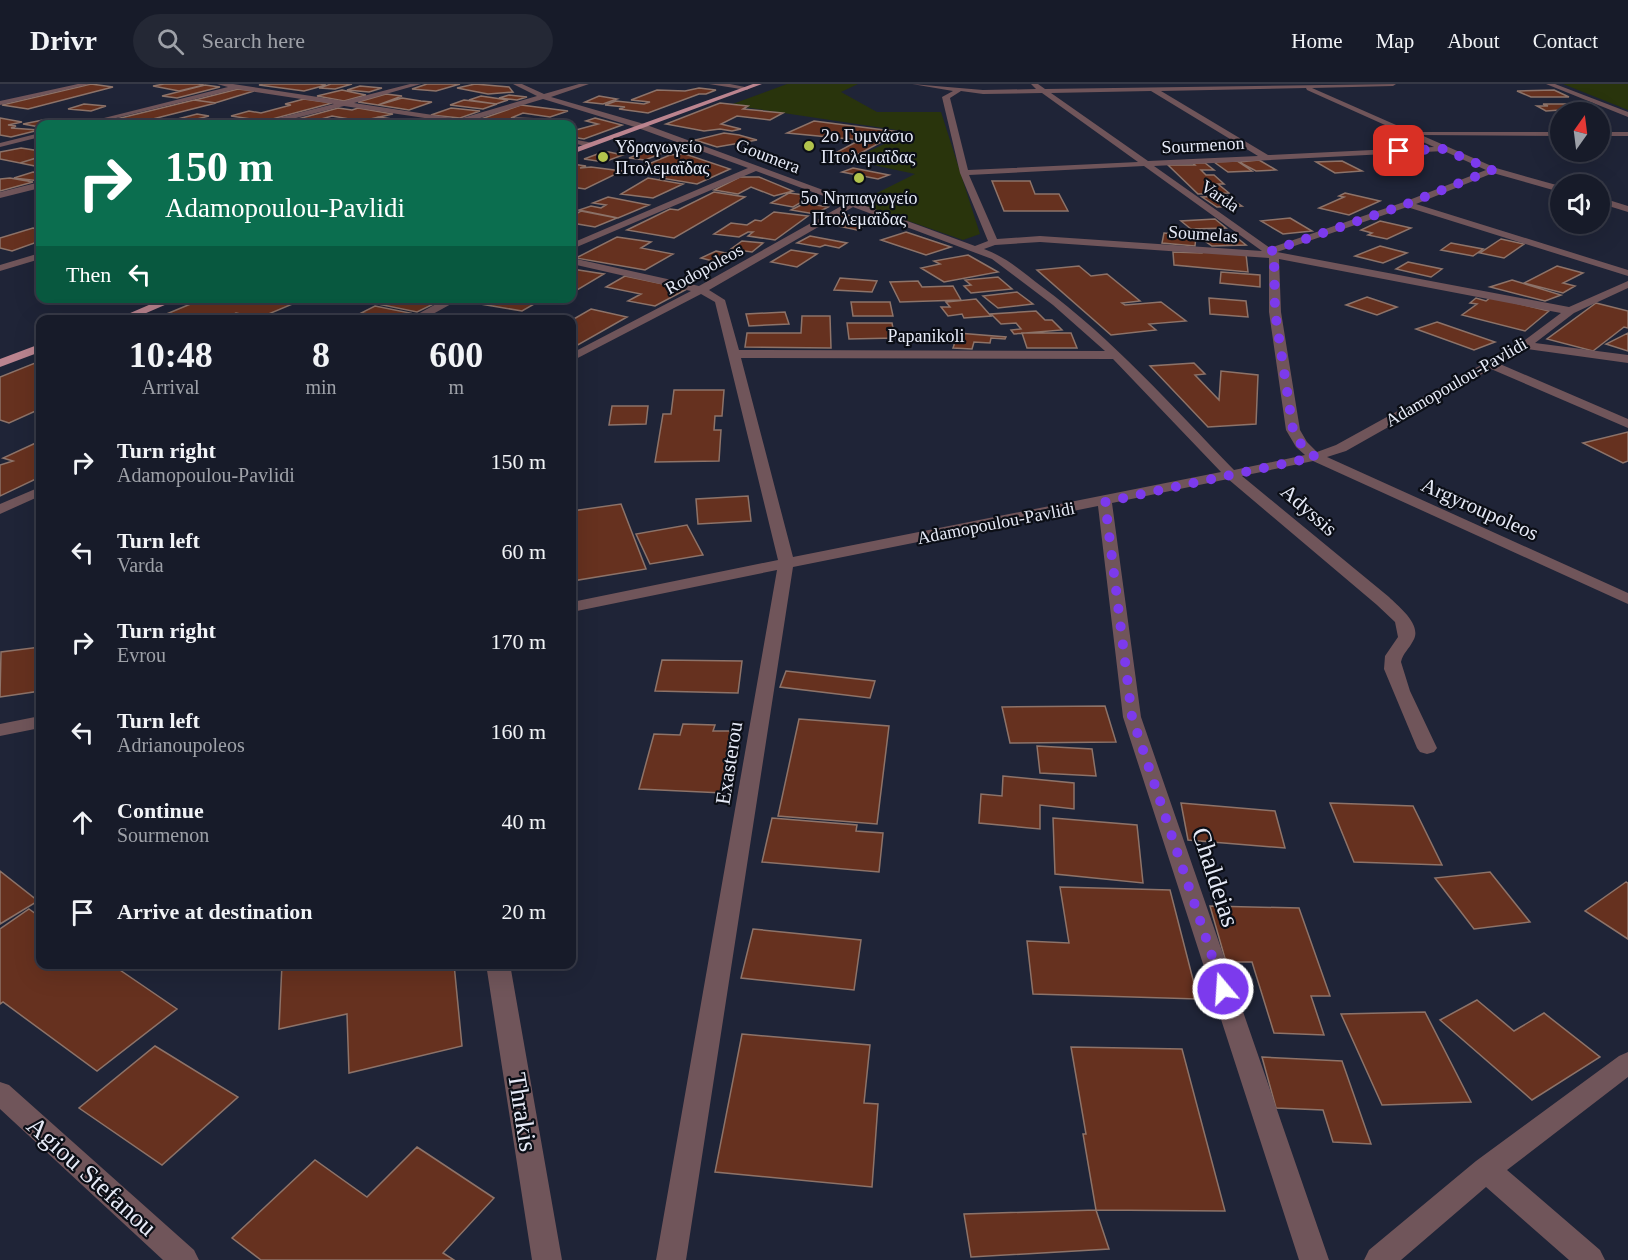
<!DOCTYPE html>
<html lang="en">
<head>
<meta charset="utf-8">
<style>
	:root { --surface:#171b29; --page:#242835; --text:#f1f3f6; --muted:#9ea1a8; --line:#363946 }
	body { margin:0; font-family:Georgia,serif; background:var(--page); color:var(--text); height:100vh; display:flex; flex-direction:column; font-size:22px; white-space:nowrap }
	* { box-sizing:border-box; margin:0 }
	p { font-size:20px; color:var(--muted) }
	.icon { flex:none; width:33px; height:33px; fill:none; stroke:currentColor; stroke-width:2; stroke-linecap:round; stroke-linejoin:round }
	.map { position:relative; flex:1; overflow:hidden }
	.side { position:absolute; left:36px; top:231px; width:540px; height:654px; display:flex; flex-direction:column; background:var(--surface); border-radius:12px; box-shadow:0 6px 24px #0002,0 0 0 2px var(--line) }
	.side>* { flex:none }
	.top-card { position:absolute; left:36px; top:36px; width:540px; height:183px; border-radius:12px; box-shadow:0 6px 24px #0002,0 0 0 2px var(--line); background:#0b6e4f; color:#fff; overflow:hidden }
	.needle { width:39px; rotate:14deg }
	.fabs { position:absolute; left:1550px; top:18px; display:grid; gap:12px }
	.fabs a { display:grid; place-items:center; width:60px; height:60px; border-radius:50%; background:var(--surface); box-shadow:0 6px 24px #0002,0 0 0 2px var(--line); font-size:30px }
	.pin { position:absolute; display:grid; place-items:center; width:51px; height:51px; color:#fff; margin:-26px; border-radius:12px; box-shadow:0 3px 9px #0006 }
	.me { position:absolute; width:66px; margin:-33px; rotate:342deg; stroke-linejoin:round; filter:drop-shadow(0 0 4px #0008) }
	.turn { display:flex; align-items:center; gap:21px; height:126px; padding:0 30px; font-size:27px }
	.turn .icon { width:78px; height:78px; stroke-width:2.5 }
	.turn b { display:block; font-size:42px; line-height:51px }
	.then { display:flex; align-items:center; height:57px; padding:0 30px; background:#0003; gap:12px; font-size:22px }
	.eta { display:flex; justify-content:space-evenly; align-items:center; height:102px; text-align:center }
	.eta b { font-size:36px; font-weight:600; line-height:42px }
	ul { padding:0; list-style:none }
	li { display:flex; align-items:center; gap:18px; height:90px; padding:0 30px }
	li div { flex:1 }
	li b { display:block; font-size:22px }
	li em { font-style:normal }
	header { display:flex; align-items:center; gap:36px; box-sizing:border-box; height:84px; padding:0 30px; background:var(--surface); border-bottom:2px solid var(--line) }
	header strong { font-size:28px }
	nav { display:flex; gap:33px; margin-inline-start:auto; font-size:21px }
	.search { width:420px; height:54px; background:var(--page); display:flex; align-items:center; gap:15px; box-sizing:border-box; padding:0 21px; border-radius:33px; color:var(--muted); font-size:22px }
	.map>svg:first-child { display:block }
</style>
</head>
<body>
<header>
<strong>Drivr</strong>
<div class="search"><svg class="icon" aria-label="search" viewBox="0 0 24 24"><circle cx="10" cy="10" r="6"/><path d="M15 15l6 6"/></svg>Search here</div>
<nav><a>Home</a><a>Map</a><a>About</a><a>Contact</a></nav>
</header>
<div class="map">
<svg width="1628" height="1176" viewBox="0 0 1628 1176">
	<rect width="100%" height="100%" fill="#1f2437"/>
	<path fill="#29340c" d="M 787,0 L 858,0 L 841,8 L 877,28 L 941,28 L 980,150 L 963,156 L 857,119 L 915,90 L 850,76 L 910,48 L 730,21 Z
		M 1563,0 L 1628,0 L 1628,26 Z"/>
	<path fill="#66311f" stroke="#8d7369" stroke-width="1.5" d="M 91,0 L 113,3 L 28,25 L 2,21 Z
		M 164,0 L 198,0 L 204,1 L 179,7 L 153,2 Z
		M 263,0 L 320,0 L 326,1 L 304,7 L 259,1 Z
		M 331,0 L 352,0 L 335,5 L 319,4 Z
		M 427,0 L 460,0 L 436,7 L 412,5 Z
		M 475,0 L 509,3 L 513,8 L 488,10 L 457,4 Z
		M 205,1 L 220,3 L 177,14 L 162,12 Z
		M 360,2 L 382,4 L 369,8 L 347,6 Z
		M 699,4 L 716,6 L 706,10 L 699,10 L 648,29 L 619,25 L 625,23 L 605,21 L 616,17 L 644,20 L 650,18 L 631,16 L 657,6 L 685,7 Z
		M 238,5 L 254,7 L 215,19 L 195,16 Z
		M 342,6 L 351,8 L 366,11 L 344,17 L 317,12 Z
		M 1554,6 L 1569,13 L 1531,13 L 1517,7 Z
		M 386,10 L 402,12 L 378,21 L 358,18 Z
		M 509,11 L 527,13 L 517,16 L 499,14 Z
		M 481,12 L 508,16 L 496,20 L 469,16 Z
		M 599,12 L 617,15 L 603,20 L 585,18 Z
		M 402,14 L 421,17 L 432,18 L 409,26 L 378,21 Z
		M 304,15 L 332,19 L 265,37 L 231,32 L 249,27 L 261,29 L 291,21 L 285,20 Z
		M 194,16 L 216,19 L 133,40 L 96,40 Z
		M 464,16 L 497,20 L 483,25 L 450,21 Z
		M 720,19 L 748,22 L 743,25 L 783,29 L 770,36 L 737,32 L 721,40 L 741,45 L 732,47 L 720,45 L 704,47 L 666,40 Z
		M 84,20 L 106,22 L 91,27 L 68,25 Z
		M 1543,20 L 1578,20 L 1588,24 L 1546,27 L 1537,22 L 1548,22 Z
		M 521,21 L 568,27 L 550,33 L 523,29 L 511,34 L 542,35 L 528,40 L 478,36 Z
		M 338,24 L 352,26 L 358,24 L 393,30 L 361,37 L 332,32 L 314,37 L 298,35 Z
		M 451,24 L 480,27 L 460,34 L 431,31 Z
		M 197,30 L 209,32 L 185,38 L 193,39 L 189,40 L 158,40 Z
		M 378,33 L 421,39 L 361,39 Z
		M 0,34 L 22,38 L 8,41 L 16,42 L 11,44 L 39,46 L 11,53 L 0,51 Z
		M 239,34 L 258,37 L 245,40 L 216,40 Z
		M 595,34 L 622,41 L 584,55 L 572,53 L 572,47 L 598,40 L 586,37 Z
		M 297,35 L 326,39 L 278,40 Z
		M 43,36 L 67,40 L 40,40 L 40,43 L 23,40 Z
		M 555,36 L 573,38 L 570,39 L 575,40 L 542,40 Z
		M 814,37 L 900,48 L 857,71 L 837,68 L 860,56 L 787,49 Z
		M 724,49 L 739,51 L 757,56 L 717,63 L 695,56 Z
		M 660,62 L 675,64 L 645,76 L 629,74 Z
		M 21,64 L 40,67 L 40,73 L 20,79 L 0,75 L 0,68 Z
		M 603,68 L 609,68 L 623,71 L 604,78 L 584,75 Z
		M 685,70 L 730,85 L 697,100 L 661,94 L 674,88 L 648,84 L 654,82 L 646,81 L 670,71 Z
		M 36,74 L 40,74 L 40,83 L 20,79 Z
		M 1259,76 L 1276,86 L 1256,87 L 1239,78 Z
		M 1237,77 L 1252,87 L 1228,88 L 1214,78 Z
		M 1342,77 L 1362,87 L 1335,89 L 1316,78 Z
		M 1193,79 L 1205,79 L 1214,86 L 1201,86 L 1206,91 L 1214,91 L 1224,100 L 1218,100 L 1229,109 L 1198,110 L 1168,81 L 1195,81 Z
		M 572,80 L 586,82 L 580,84 L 591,83 L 622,87 L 585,105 L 572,103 Z
		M 853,84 L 889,91 L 878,95 L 842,88 Z
		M 33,88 L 40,89 L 40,97 L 14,94 Z
		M 740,93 L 759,93 L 793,107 L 774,112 L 751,103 L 738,110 L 714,106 Z
		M 10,94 L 33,98 L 0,107 L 0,95 Z
		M 648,94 L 683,100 L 653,114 L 621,110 Z
		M 992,97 L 1030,97 L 1035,110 L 1059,110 L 1068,127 L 1004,127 Z
		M 714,108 L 745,113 L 674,154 L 627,146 L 670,125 L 678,126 Z
		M 789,109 L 812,112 L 793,123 L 771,119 Z
		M 1345,109 L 1380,117 L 1349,131 L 1319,124 L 1344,113 L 1339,112 Z
		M 1227,112 L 1242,122 L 1217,123 L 1202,113 Z
		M 608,113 L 649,121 L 618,134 L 579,126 L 591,122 L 601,124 L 606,121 L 593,119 Z
		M 805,119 L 828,123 L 815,130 L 791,126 Z
		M 581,127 L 617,134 L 595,143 L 572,139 L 572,132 Z
		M 774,128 L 808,132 L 775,156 L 748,152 L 753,148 L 748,148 L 739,153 L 714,150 L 731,139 L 747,141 L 755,136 L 761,137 Z
		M 841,130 L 874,136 L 857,146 L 824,139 Z
		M 1290,134 L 1312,147 L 1283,150 L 1261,137 Z
		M 1215,135 L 1226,144 L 1191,145 L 1181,137 Z
		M 1380,137 L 1411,144 L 1387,155 L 1368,151 L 1372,149 L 1361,146 Z
		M 33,144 L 40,146 L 40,157 L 12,167 L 0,164 L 0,154 Z
		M 906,148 L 951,163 L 926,171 L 881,156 Z
		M 1164,149 L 1196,152 L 1195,162 L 1162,159 Z
		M 810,152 L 847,159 L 839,164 L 825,161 L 820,163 L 797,159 Z
		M 617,153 L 651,158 L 641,164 L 673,170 L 645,186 L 576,174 Z
		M 1236,153 L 1246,161 L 1212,162 L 1202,155 Z
		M 1501,155 L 1524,160 L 1504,174 L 1480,169 Z
		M 742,157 L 763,159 L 752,168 L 731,165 Z
		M 1451,159 L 1483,165 L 1473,172 L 1441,166 Z
		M 1380,162 L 1407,169 L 1383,179 L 1355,172 Z
		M 791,166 L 817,170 L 797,183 L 771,178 Z
		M 716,167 L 741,172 L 725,180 L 701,174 Z
		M 1202,167 L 1246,170 L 1248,188 L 1174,181 L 1173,168 L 1202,169 Z
		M 968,171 L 998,188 L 944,198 L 921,184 L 940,180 L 934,177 Z
		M 1408,178 L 1442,185 L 1431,193 L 1396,185 Z
		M 1079,182 L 1091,192 L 1107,190 L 1140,217 L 1122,219 L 1125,221 L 1161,218 L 1186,237 L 1149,240 L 1156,246 L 1111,251 L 1037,186 Z
		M 1557,182 L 1583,189 L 1563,199 L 1575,202 L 1563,209 L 1524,199 Z
		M 572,185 L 604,190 L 572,209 Z
		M 1221,188 L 1260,191 L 1260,203 L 1220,199 Z
		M 625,192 L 687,205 L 655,222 L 628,217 L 641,210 L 606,203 Z
		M 998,193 L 1012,205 L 971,209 L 964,202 L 971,201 L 965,196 Z
		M 840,194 L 877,197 L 872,208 L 834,206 Z
		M 1512,196 L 1561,211 L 1545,217 L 1490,203 Z
		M 918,197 L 922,203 L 953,202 L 961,216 L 900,218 L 890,198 Z
		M 1017,208 L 1033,220 L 998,224 L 983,212 Z
		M 1367,213 L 1397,223 L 1377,231 L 1346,221 Z
		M 1491,213 L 1549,227 L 1525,247 L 1462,231 L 1477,220 L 1470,219 L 1476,214 L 1486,217 Z
		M 205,214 L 275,214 L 295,219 L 259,234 L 236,229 L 221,236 L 152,236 Z
		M 362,214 L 446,214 L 417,228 L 358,216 Z
		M 476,214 L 540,214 L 543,215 L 522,227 L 469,218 Z
		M 1209,214 L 1246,217 L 1248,233 L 1210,230 Z
		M 976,215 L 991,232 L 964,234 L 962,230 L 948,232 L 941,223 L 950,223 L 946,218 Z
		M 851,218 L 890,218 L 893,232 L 853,232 Z
		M 1596,219 L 1628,227 L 1628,244 L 1624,243 L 1593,267 L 1547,255 Z
		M 375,222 L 410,229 L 397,236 L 357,235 L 368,230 L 361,229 Z
		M 591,225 L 627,233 L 576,262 L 572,261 L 572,236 Z
		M 1036,227 L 1045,236 L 1052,236 L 1062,246 L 1014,250 L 1011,246 L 1021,245 L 1016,239 L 1001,240 L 991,230 Z
		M 785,228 L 789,240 L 749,242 L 746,230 Z
		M 802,232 L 830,232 L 831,264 L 745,263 L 747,249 L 801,249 Z
		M 1437,238 L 1495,258 L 1474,266 L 1416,245 Z
		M 847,239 L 892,239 L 895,254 L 849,255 Z
		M 958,249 L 1006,253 L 1005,255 L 991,254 L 990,259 L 974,258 L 972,265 L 953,264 Z
		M 1022,249 L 1071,249 L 1077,264 L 1027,264 Z
		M 1628,249 L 1628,267 L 1606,260 Z
		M 40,277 L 40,307 L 36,309 L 40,310 L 40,325 L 9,339 L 0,336 L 0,293 Z
		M 1194,279 L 1205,290 L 1195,291 L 1219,316 L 1221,287 L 1258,291 L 1256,340 L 1208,343 L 1150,282 Z
		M 674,306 L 724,306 L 722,332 L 715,332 L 714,346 L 721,346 L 719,377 L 655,378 L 663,330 L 671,330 Z
		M 612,322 L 648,322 L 646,340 L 609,341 Z
		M 1628,348 L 1628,377 L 1623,379 L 1583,359 Z
		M 40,357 L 40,393 L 0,412 L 0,381 L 13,377 L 3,374 Z
		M 748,412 L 751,437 L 698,440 L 696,415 Z
		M 621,420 L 646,485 L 572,497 L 572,427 Z
		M 687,441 L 703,471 L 650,480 L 636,450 Z
		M 40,563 L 40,607 L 0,613 L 1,568 Z
		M 662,576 L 742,577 L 738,609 L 655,607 Z
		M 786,587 L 875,597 L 870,614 L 780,603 Z
		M 1105,622 L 1116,658 L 1010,659 L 1002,623 Z
		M 799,635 L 889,642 L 877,740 L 778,732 Z
		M 683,640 L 715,641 L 713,647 L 734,647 L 723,709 L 639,705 L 654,650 L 680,651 Z
		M 1037,662 L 1092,665 L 1096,692 L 1040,689 Z
		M 1003,692 L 1074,699 L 1074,725 L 1040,721 L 1040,745 L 979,739 L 981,710 L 1002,712 Z
		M 1181,719 L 1275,727 L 1285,764 L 1188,756 Z
		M 1330,719 L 1413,722 L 1442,781 L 1354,778 Z
		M 772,734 L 857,741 L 856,747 L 883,749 L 879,788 L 762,778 Z
		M 1053,734 L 1137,741 L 1143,799 L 1055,790 Z
		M 0,787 L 38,817 L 0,840 Z
		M 1490,788 L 1530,838 L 1474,845 L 1435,794 Z
		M 1626,798 L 1628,799 L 1628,855 L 1585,827 Z
		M 1060,803 L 1170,806 L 1198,915 L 1033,910 L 1027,857 L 1069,859 Z
		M 1210,822 L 1299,824 L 1330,912 L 1311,912 L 1324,951 L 1274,949 L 1252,878 L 1226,878 Z
		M 29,825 L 40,833 L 40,880 L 111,880 L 177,925 L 97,987 L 3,918 L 0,920 L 0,845 Z
		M 753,845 L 861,856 L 854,906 L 741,894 Z
		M 282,880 L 454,880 L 462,962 L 349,989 L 347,930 L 279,945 Z
		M 1477,916 L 1514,947 L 1544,929 L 1600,973 L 1532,1016 L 1440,936 Z
		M 1425,928 L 1471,1018 L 1382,1021 L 1341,930 Z
		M 742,950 L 870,961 L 864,1019 L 878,1020 L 872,1103 L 715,1088 Z
		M 155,962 L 238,1013 L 162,1081 L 79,1024 Z
		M 1071,963 L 1182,965 L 1225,1127 L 1096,1126 L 1083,1050 L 1086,1050 Z
		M 1262,973 L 1342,977 L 1371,1060 L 1333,1058 L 1323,1026 L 1276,1024 Z
		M 417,1063 L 494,1114 L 443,1169 L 454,1176 L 261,1176 L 232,1154 L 315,1076 L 367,1113 Z
		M 1096,1126 L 1109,1165 L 971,1173 L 964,1130 Z"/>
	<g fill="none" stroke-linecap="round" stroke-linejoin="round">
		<path fill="#70555a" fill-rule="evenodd" d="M 78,0 L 90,0 L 0,21 L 0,17 Z
			M 217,0 L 233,0 L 344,17 L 410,0 L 421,0 L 354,19 L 459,35 L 537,12 L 513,0 L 522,0 L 544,10 L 579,0 L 589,0 L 551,13 L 644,40 L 975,162 L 988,157 L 960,89 L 942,13 L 953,7 L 912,0 L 983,6 L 1036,5 L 1031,0 L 1038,0 L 1045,5 L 1396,0 L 1393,2 L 1312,4 L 1412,48 L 1560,48 L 1560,52 L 1421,51 L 1496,84 L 1560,102 L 1560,108 L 1493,89 L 1416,120 L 1628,186 L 1628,192 L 1407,123 L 1277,168 L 1569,223 L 1628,197 L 1628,204 L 1574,229 L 1535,259 L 1628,271 L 1628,279 L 1527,265 L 1500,280 L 1628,335 L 1628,344 L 1491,285 L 1346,367 L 1327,373 L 1628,509 L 1628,520 L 1313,377 L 1242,392 L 1389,513 C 1399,523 1423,541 1413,557 C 1409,565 1403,569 1401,578 L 1410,607 L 1437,664 L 1434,668 L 1427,670 L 1420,668 L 1417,664 L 1384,585 L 1385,572 L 1398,553 L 1395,538 L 1377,521 L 1228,395 L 1112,419 L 1141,633 L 1329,1176 L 1299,1176 L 1123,633 L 1098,422 L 793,483 L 686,1176 L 656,1176 L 777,486 L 572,528 L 572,518 L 778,476 L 715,218 L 701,210 L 572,277 L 572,269 L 691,207 L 572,180 L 572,174 L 699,202 L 845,120 L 756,87 L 572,165 L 572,159 L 748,84 L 638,44 L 543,15 L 470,37 L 479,40 L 465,40 L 344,22 L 272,40 L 262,40 L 262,38 L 334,20 L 237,5 L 91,40 L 80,40 L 228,3 ZM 1306,4 L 1307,6 L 1434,63 L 1268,71 L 1161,7 ZM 961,7 L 983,10 L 1042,9 L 1138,78 L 968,86 L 950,14 ZM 1151,7 L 1258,72 L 1148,77 L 1051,9 ZM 1444,67 L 1486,86 L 1404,118 L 1270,164 L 1154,82 ZM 1144,82 L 1262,167 L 1040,152 L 997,155 L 969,91 ZM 853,123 L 992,175 L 1053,221 L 1105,267 L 739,266 L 725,216 L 709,206 ZM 1040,158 L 1269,174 L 1269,228 L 1286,346 L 1296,363 L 1305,371 L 1234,386 C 1172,322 1113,255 1041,202 C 1023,188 1006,173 984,165 L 995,161 ZM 1279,175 L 1561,229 L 1521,259 L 1336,361 L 1317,368 L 1307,358 L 1300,346 L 1281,228 ZM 741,274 L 1113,275 L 1221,388 L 793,473 Z
			M 709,0 L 730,0 L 750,4 L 747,6 Z
			M 1546,0 L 1555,0 L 1628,28 L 1628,33 Z
			M 1599,48 L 1628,48 L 1628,52 L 1599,52 Z
			M 40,49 L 40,53 L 0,63 L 0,59 Z
			M 572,55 L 593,59 L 594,61 L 590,63 L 572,59 Z
			M 40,98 L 40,104 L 0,114 L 0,108 Z
			M 1599,113 L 1628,122 L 1628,128 L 1599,119 Z
			M 40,169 L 40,175 L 0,187 L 0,181 Z
			M 447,214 L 462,214 L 422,236 L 407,236 Z
			M 40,403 L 40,412 L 0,430 L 0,420 Z
			M 40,632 L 40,644 L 0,652 L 0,640 Z
			M 486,880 L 510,880 L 562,1176 L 532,1176 Z
			M 1628,968 L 1628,993 L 1507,1086 L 1600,1166 L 1605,1176 L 1569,1176 L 1486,1103 L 1401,1176 L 1364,1176 L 1369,1166 L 1476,1077 L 1619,972 Z
			M 0,998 L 9,1001 L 194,1166 L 199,1176 L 163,1176 L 0,1025 Z"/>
		<path fill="#bb848f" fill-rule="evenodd" d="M 753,0 L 762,0 L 572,70 L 572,65 Z
			M 165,214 L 181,214 L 130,236 L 114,236 Z
			M 40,260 L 40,268 L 0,283 L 0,275 Z"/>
	</g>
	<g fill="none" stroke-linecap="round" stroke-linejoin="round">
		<path stroke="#7c3aed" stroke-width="10" stroke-dasharray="0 18" d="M 1223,905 L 1132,633 L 1105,418 L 1315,373 L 1301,360 L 1293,346 L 1275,228 L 1274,171 L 1271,167 L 1407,120 L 1492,86 L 1443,65 L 1399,67"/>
	</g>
	<g fill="#b2c34c" stroke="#0b0e16" stroke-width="2">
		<circle cx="809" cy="62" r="6"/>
		<circle cx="603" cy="73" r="6"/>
		<circle cx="859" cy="94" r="6"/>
	</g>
	<g text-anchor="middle" stroke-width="4.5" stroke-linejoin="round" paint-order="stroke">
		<g font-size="18" fill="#e6eaf7" stroke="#0b0e16" text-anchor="start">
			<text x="821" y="58">2ο Γυμνάσιο<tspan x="821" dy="21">Πτολεμαΐδας</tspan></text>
			<text x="615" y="69">Υδραγωγείο<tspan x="615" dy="21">Πτολεμαΐδας</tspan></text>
			<text x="859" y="120" text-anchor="middle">5ο Νηπιαγωγείο<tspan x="859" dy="21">Πτολεμαΐδας</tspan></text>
		</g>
		<g font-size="18" fill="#e6eaf7" stroke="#0b0e16">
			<text transform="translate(1203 61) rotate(-3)" y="6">Sourmenon</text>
			<text transform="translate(768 72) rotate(21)" y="6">Goumera</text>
			<text transform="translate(1220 112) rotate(34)" y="6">Varda</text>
			<text transform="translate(1203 150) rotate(4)" y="6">Soumelas</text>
			<text transform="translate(704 185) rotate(-29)" y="6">Rodopoleos</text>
			<text x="926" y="258">Papanikoli</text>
			<text transform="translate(1456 298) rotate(-30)" y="6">Adamopoulou-Pavlidi</text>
			<text transform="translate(996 439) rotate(-11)" y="6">Adamopoulou-Pavlidi</text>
		</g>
		<g font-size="21" fill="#e6eaf7" stroke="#0b0e16">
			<text transform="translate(1480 425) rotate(24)" y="7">Argyroupoleos</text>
			<text transform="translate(1309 426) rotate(41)" y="7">Adyssis</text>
			<text transform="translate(729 679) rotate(-81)" y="7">Exasterou</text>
		</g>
		<g font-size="26" fill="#e6eaf7" stroke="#0b0e16">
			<text transform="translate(1216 793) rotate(72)" y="9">Chaldeias</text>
			<text transform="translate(523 1028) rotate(81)" y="9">Thrakis</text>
			<text transform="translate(92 1092) rotate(42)" y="9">Agiou Stefanou</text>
		</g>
	</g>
</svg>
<div class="fabs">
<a><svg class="needle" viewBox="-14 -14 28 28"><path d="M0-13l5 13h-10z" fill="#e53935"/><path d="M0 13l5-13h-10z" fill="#9ea1a8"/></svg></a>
<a><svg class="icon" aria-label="sound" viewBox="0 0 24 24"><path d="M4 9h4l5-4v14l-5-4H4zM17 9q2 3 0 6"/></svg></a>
</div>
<div class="pin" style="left:1399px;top:67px;background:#d93025"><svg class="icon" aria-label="arrive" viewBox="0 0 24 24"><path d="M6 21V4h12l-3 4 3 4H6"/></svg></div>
<svg class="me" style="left:1223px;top:905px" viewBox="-20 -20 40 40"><circle r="17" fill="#7c3aed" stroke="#fff" stroke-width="3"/><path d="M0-11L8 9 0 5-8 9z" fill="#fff"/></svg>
<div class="top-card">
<div class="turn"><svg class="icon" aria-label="right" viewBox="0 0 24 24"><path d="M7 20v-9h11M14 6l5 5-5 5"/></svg><div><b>150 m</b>Adamopoulou-Pavlidi</div></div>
<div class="then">Then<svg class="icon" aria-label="left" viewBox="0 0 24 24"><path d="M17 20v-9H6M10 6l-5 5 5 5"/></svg></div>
</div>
<section class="side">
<div class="eta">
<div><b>10:48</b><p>Arrival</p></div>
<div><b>8</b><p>min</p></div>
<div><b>600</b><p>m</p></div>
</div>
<ul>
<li><svg class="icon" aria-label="right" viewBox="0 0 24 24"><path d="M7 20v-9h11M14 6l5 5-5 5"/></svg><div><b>Turn right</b><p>Adamopoulou-Pavlidi</p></div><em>150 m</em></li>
<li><svg class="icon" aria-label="left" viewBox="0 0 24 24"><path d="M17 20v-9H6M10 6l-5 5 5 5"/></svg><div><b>Turn left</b><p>Varda</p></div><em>60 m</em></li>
<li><svg class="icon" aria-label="right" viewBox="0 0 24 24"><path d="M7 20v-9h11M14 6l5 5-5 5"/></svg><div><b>Turn right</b><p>Evrou</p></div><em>170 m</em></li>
<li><svg class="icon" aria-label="left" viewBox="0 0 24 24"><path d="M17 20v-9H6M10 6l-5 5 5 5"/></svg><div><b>Turn left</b><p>Adrianoupoleos</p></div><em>160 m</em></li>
<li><svg class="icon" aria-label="ahead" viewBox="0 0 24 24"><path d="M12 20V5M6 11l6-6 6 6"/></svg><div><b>Continue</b><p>Sourmenon</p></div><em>40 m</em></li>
<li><svg class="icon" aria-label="arrive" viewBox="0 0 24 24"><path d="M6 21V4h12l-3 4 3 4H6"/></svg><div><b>Arrive at destination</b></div><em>20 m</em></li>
</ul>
</section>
</div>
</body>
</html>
